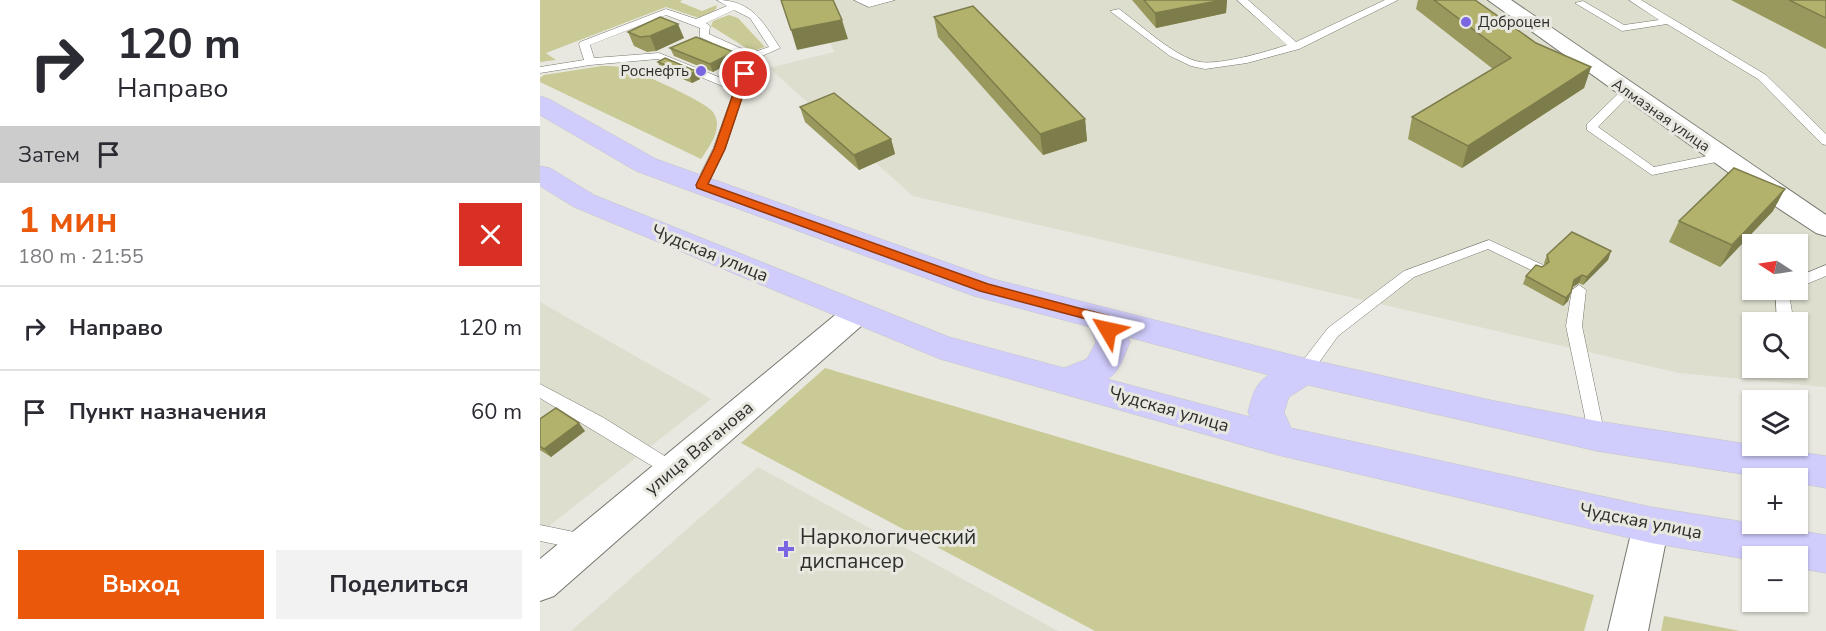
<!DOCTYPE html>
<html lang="ru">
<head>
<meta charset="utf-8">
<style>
	:root { --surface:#fff; --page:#f2f2f3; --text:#2b2b33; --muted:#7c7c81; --line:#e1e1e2; --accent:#ea580c }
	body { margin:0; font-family:"Nunito Sans",sans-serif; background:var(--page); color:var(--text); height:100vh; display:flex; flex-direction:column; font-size:22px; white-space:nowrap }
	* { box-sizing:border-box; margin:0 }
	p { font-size:20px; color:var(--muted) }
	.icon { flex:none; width:33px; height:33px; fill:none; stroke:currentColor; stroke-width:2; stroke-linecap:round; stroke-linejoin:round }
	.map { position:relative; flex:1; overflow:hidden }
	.side { display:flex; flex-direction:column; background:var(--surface); width:540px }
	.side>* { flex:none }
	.hud { background:#fff; color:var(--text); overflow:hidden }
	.needle { width:39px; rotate:282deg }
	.buttons { position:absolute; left:1202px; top:234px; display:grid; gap:12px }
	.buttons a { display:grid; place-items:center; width:66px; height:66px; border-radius:0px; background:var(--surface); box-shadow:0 2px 4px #0004; font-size:30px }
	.pin { position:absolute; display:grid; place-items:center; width:51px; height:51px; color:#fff; margin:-26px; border:3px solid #fff; border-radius:50%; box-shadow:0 2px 6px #0007 }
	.me { position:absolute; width:66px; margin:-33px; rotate:306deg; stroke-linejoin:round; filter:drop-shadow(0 0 4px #0008) }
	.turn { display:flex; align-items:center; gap:21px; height:126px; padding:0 18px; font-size:27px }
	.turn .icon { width:78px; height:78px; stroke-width:2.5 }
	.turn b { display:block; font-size:42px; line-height:51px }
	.then { display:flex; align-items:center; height:57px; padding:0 18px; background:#0003; gap:12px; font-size:22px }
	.round { display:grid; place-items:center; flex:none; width:63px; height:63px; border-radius:0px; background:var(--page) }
	.head { display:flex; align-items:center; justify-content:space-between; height:102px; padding:0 18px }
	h1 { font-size:36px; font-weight:700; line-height:45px; color:var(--accent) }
	.primary-button { display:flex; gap:12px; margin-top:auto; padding:12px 18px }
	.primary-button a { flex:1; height:69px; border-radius:0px; background:var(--accent); color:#fff; font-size:24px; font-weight:700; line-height:69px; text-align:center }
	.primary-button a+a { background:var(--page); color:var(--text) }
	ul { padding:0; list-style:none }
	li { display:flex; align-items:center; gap:18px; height:84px; padding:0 18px; border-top:2px solid var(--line) }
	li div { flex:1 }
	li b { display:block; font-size:22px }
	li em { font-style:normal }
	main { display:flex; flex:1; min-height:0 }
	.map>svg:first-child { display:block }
</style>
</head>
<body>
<main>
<section class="side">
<div class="hud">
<div class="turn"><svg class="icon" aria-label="right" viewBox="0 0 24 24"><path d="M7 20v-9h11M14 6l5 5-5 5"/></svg><div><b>120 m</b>Направо</div></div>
<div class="then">Затем<svg class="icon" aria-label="arrive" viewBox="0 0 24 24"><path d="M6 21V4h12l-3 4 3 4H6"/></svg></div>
</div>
<div class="head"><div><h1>1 мин</h1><p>180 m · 21:55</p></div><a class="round" style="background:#d93025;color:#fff"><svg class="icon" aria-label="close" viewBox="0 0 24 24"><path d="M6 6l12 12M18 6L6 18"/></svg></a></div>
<ul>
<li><svg class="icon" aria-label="right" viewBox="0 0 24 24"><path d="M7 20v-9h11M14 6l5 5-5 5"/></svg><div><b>Направо</b></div><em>120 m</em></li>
<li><svg class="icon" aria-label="arrive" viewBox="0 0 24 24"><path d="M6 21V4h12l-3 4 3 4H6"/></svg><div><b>Пункт назначения</b></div><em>60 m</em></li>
</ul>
<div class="primary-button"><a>Выход</a><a>Поделиться</a></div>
</section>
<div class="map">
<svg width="1286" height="631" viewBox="0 0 1286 631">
	<rect width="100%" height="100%" fill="#e8e8e0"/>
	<path fill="#dddece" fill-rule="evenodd" d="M 272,0 L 1286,0 L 1286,387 L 1139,373 L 373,196 L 229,68 L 294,52 ZM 1212,244 L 1257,244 L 1257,290 L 1212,290 ZM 1212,322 L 1257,322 L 1257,368 L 1212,368 Z
		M 0,302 L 171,399 L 0,533 Z
		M 218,467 L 518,631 L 31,631 Z"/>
	<path fill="#caca97" d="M 0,0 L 142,0 L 140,2 L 162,11 L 177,5 L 176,9 L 169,15 L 159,18 L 126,7 L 6,53 L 16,60 L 0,62 Z
		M 189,15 L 198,18 L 225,47 L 213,51 L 208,49 L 171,26 L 173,21 Z
		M 62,66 C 68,66 75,66 81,67 C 93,69 167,102 173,112 C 184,128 170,145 161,159 L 0,82 L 0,78 L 4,75 Z
		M 285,368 L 1054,595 L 1044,631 L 555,631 L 201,443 Z
		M 1124,616 L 1200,631 L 1121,631 Z"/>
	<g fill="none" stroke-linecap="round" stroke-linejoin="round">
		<defs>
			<path id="service" d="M 177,0 C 212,0 223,22 240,48 L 215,59 L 185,149 L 166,188 L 156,188 L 155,185 L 173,149 L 194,91 L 118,59 L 50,65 L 0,73 L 0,67 L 44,60 L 39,44 L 40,42 L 126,9 L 156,19 L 187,6 ZM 194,10 L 210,18 L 229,47 L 211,53 L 169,34 L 170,26 L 166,23 ZM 126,15 L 160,28 L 160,37 L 204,58 L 196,84 L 119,53 L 54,58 L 50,45 Z
				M 314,0 L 355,0 L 329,7 Z
				M 697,0 L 708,0 L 756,42 L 845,0 L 858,0 L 759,49 L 707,63 L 665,69 L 651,66 L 630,56 L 570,11 L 579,9 C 600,24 634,57 660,62 C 681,65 726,52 747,45 Z
				M 1089,0 L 1101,0 L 1226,75 L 1286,134 L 1286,145 L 1282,144 L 1218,79 L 1127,24 L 1082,31 L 1035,3 L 1043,1 L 1084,25 L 1119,20 Z
				M 1087,88 L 1091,89 L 1091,93 L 1058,127 L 1114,167 L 1182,153 L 1188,157 L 1186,160 L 1112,175 L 1047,130 L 1047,124 L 1083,89 Z
				M 949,240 L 1003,265 L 1005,268 L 998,273 L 993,271 L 948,249 L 874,277 L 798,336 L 770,375 L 758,375 L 756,371 L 758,367 L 788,328 L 864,271 Z
				M 1286,265 L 1286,276 L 1257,288 L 1257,277 Z
				M 1039,285 L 1046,290 L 1042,326 L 1065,436 L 1063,441 L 1057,443 L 1051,441 L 1049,436 L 1026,326 L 1032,290 Z
				M 1235,290 L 1250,290 L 1249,293 L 1253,319 L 1250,322 L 1240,322 L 1237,319 Z
				M 0,384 L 64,418 L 139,465 L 142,470 L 139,475 L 133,477 L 127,475 L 0,398 Z
				M 0,525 L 44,534 L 51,536 L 53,542 L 51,548 L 44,550 L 0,541 Z"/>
			<path id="minor" d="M 948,0 L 971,0 L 1286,215 L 1286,236 L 1276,233 L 1238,208 Z
				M 317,302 L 328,306 L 332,313 L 328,320 L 14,596 L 0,601 L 0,559 L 306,306 Z
				M 1111,509 L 1124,514 L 1129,525 L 1108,631 L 1068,631 L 1093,525 L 1098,514 Z"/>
			<path id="trunk" d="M 0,96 L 9,99 L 116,159 L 453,279 L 764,358 L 950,400 L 1057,421 L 1286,456 L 1286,488 L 1257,483 L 1257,478 L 1227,478 L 1057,451 L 768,385 L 749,397 L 744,412 L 751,428 L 1111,507 L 1286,535 L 1286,573 L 1257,568 L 1257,556 L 1212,556 L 1212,560 L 1111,543 L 738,455 L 400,359 L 34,207 L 0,186 L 0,166 L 10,168 L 54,195 L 409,337 L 524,368 L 547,359 L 556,342 L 550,327 L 434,296 L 96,171 L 0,115 ZM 588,337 L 729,375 C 715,383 712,397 708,412 L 710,417 L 567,379 C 579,374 585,353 590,342 Z"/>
		</defs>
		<use href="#service" stroke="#777770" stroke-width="1"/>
		<use href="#minor" stroke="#777770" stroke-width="2"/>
		<use href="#trunk" stroke="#c4c4c4" stroke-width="1"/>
		<use href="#service" fill="#fff" fill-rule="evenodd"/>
		<use href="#minor" fill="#fff" fill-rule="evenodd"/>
		<use href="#trunk" fill="#d0ccfc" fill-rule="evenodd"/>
	</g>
	<path fill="#99995d" d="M 592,0 L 687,0 L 686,13 L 616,28 Z
		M 878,0 L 935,0 L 996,43 L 1051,67 L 1044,88 L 922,168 L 868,139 L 872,117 L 953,69 L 876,9 Z
		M 1191,0 L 1286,0 L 1286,49 Z
		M 394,17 L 545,119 L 547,141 L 503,155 L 398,37 Z
		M 88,32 L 144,38 L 116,51 L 107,52 L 94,46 Z
		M 130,48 L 194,52 L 197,59 L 173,72 L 134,56 Z
		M 118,62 L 156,71 L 160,79 L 152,83 L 121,70 Z
		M 260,107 L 351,139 L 355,154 L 319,170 L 265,122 Z
		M 1233,211 L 1180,267 L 1129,242 L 1139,221 Z
		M 1071,251 L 1068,260 L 1043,285 L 1039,283 L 1033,287 L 1028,301 L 1023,306 L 983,284 L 986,276 L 1005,265 L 1004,263 L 1007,255 Z
		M 0,419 L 45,431 L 11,457 L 0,450 Z"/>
	<path fill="#7d7d4c" d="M 682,0 L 687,0 L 686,13 L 616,28 L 615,13 Z
		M 302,20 L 308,39 L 257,50 L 251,30 Z
		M 138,24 L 144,38 L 116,51 L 110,36 Z
		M 194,52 L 197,59 L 173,72 L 170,64 Z
		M 1051,67 L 1044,88 L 922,168 L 928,146 Z
		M 156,71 L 160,79 L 152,83 L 149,75 Z
		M 545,119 L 547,141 L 503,155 L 500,134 Z
		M 351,139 L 355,154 L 319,170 L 314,155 Z
		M 1245,189 L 1233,211 L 1180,267 L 1192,245 Z
		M 1071,251 L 1068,260 L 1043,285 L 1047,277 Z
		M 1042,275 L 1039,283 L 1031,288 L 1034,280 Z
		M 1031,292 L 1028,301 L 1023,306 L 1026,298 Z
		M 39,423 L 45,431 L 11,457 L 4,449 Z"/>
	<path fill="#b2b26c" stroke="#7d7d4c" stroke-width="1.5" d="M 241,0 L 293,0 L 302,20 L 251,30 Z
		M 604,0 L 682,0 L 615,13 Z
		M 894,0 L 935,0 L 996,43 L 1051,67 L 928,146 L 872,117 L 971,58 Z
		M 1249,0 L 1286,0 L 1286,18 Z
		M 433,6 L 545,119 L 500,134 L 394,17 Z
		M 120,17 L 138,24 L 110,36 L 100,37 L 88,32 Z
		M 156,37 L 194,52 L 170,64 L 130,48 Z
		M 125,58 L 156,71 L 149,75 L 118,62 Z
		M 294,93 L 351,139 L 314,155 L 260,107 Z
		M 1194,168 L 1245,189 L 1192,245 L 1139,221 Z
		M 1032,232 L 1071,251 L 1047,277 L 1042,275 L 1034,280 L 1031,292 L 1026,298 L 986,276 L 996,265 L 1002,267 L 1009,262 L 1007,255 Z
		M 16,408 L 39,423 L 4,449 L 0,446 L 0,419 Z"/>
	<path fill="#ea580c" stroke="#983908" stroke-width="1.5" d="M 205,70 L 210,74 L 185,149 L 168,184 L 448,284 L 569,316 L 575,330 L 573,334 L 563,334 L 558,322 L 440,291 L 157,188 L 156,185 L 174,149 L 200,74 Z"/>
	<g fill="#7b66e1" stroke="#e8e8e0" stroke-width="2">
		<circle cx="926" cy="22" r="6"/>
		<circle cx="161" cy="71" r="6"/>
		<path d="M243 540h6v6h6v6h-6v6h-6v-6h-6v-6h6z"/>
	</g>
	<g text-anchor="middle" stroke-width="6" stroke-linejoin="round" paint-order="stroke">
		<g font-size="15" fill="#2e2e2b" stroke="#e8e8e0" text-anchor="start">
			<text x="938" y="27">Доброцен</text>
			<text x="149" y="76" text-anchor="end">Роснефть</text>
		</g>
		<g font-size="15" fill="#2e2e2b" stroke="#e8e8e0">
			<text transform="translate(1121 115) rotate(35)" y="5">Алмазная улица</text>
		</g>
		<g font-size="18" fill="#2e2e2b" stroke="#e8e8e0">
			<text transform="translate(170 253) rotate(22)" y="6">Чудская улица</text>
			<text transform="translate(629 409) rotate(16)" y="6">Чудская улица</text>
			<text transform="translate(159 448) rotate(-40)" y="6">улица Ваганова</text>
			<text transform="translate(1101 521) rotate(11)" y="6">Чудская улица</text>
		</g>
		<g font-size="21" fill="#2e2e2b" stroke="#e8e8e0" text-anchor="start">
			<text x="260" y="544">Наркологический<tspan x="260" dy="24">диспансер</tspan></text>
		</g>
	</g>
</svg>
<div class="buttons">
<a><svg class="needle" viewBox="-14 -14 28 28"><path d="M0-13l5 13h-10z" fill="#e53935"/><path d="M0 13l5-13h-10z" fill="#7c7c81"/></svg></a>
<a><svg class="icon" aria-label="search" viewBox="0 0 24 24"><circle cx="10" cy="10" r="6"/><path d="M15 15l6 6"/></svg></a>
<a><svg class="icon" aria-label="layers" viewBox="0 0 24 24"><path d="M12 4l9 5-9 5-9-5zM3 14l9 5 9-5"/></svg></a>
<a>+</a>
<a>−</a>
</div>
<div class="pin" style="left:205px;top:74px;background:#d93025"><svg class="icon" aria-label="arrive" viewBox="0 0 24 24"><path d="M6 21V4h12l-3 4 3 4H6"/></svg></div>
<svg class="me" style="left:568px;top:330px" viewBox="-20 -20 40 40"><path d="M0-17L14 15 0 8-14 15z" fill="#ea580c" stroke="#fff" stroke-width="4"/></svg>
</div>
</main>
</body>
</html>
